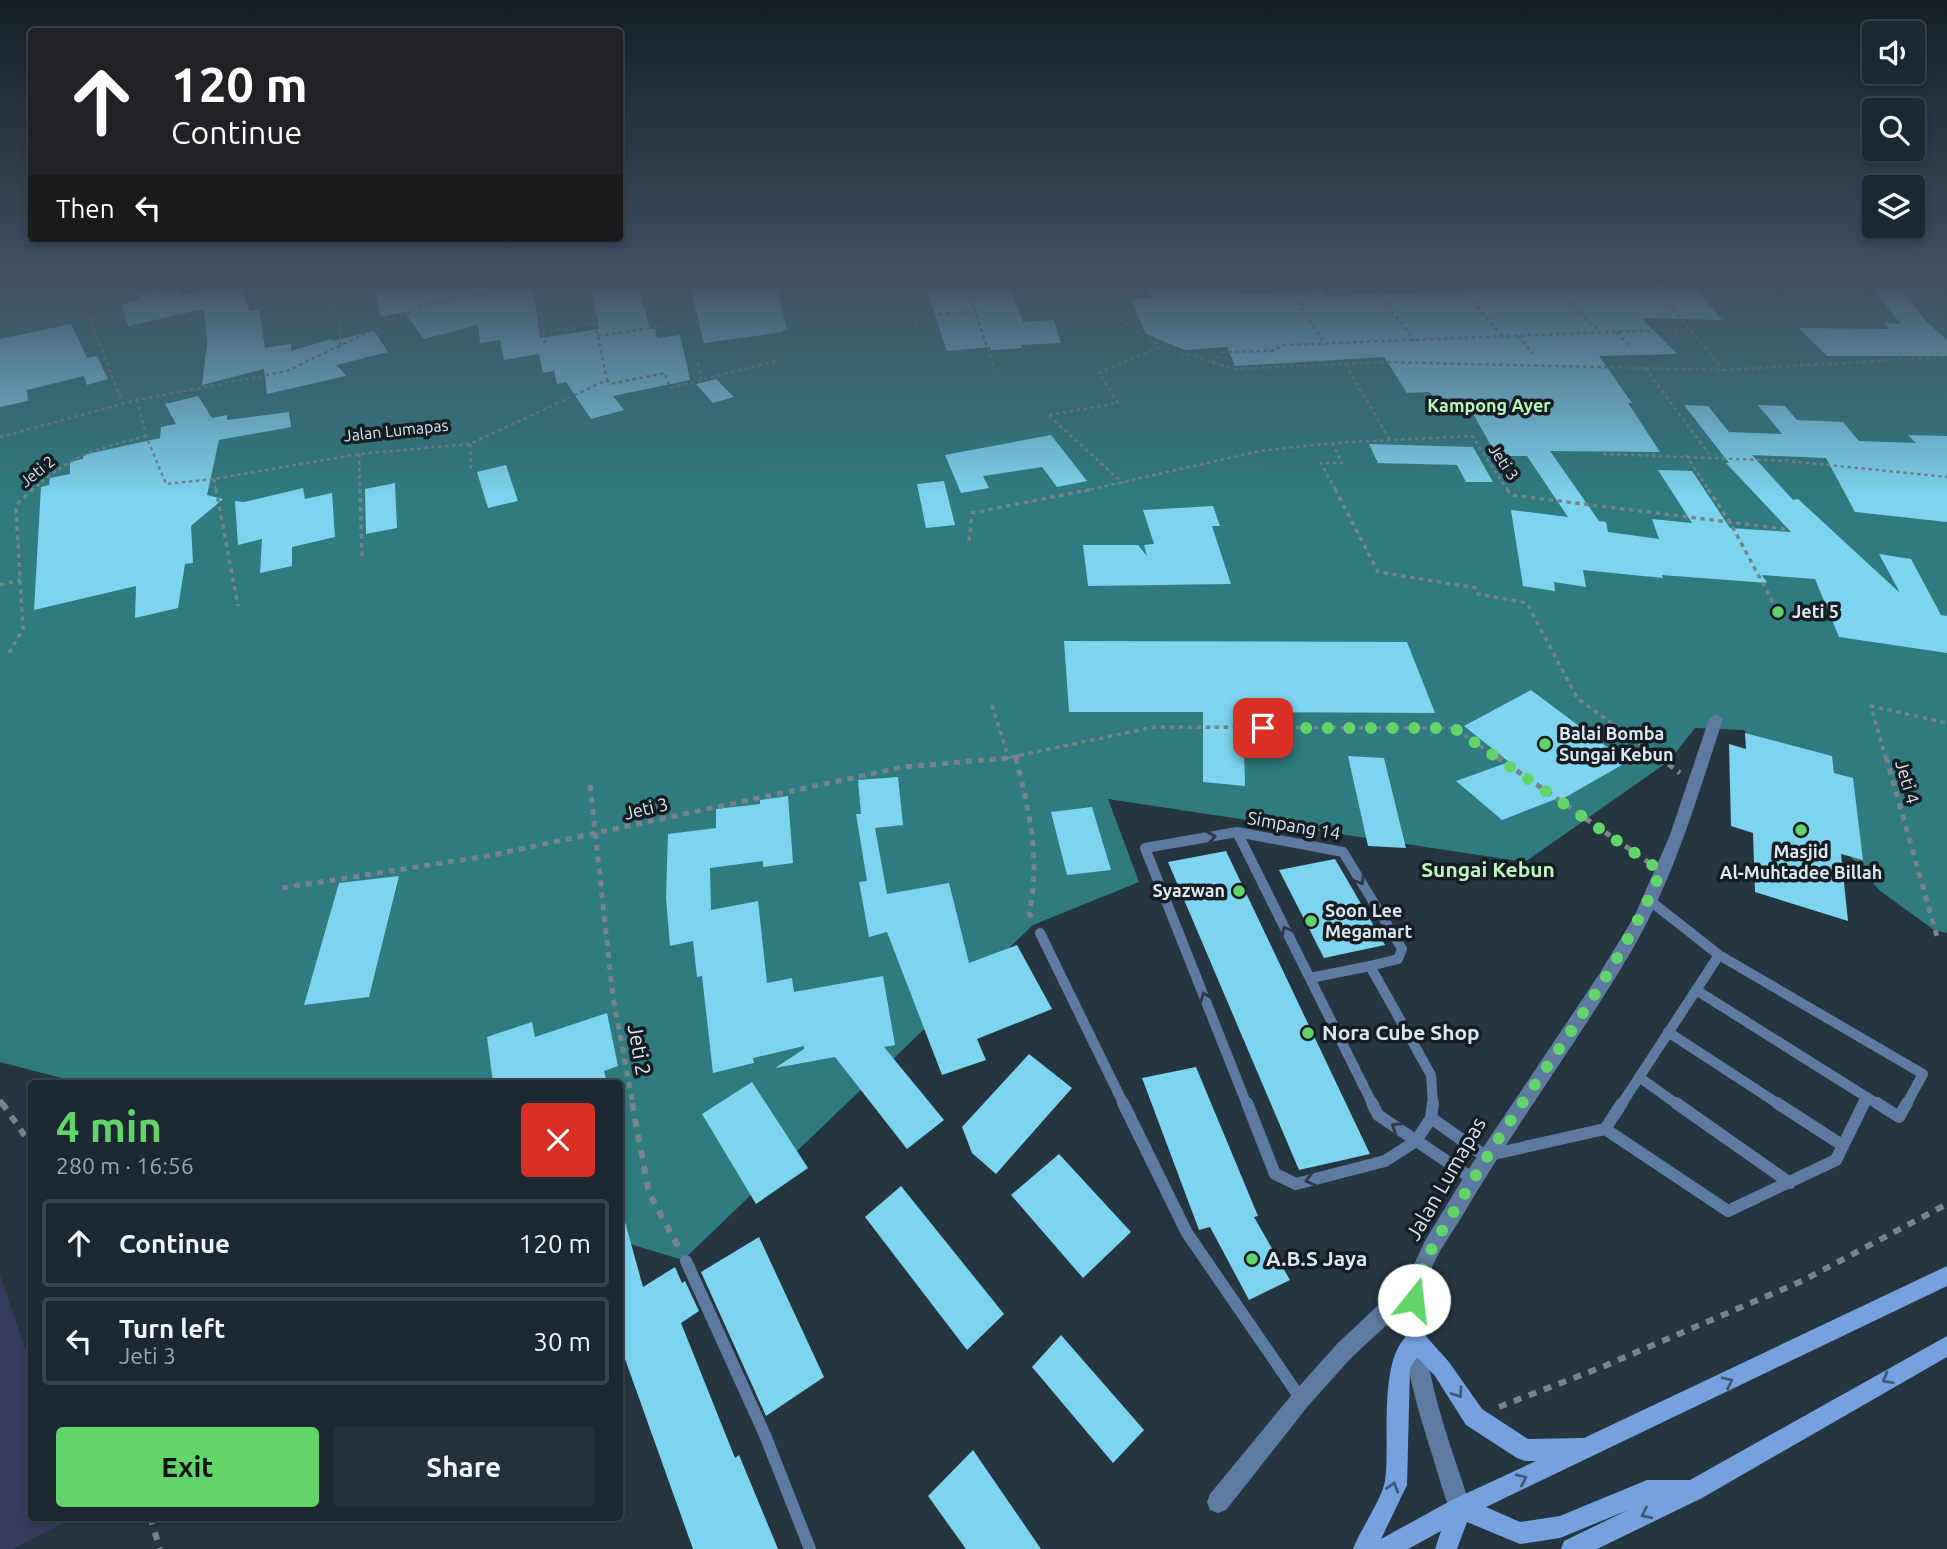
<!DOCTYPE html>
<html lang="en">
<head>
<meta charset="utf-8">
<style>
	:root { --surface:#1c2831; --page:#253039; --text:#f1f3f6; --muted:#a0a6ab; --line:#3a444d; --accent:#63d469 }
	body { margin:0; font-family:Ubuntu,sans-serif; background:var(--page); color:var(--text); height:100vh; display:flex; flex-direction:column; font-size:26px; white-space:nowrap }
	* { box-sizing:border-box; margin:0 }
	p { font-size:23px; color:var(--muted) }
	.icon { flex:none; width:38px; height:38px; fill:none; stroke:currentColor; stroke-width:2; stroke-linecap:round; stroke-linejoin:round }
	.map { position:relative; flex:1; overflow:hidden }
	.panel { position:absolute; left:28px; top:1080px; width:595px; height:441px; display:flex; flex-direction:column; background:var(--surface); border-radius:7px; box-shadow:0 4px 10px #0003,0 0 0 2px var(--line) }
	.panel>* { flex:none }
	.top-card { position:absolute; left:28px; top:28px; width:595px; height:214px; border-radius:7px; box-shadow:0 4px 10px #0003,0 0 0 2px var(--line); background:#202124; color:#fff; overflow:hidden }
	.tools { position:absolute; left:1862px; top:21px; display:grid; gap:14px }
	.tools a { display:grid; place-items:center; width:63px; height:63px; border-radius:7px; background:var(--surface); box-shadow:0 4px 10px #0003,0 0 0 2px var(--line); font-size:35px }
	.pin { position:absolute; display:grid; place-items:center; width:60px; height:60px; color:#fff; margin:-30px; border-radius:14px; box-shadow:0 4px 10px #0006 }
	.me { position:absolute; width:77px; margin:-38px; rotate:16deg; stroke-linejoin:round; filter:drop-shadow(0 0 5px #0008) }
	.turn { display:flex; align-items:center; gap:24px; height:147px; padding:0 28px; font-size:32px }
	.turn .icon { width:91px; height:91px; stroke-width:2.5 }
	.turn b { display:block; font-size:49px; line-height:60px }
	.then { display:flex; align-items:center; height:66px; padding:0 28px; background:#0003; gap:14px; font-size:26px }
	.round { display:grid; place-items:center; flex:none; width:74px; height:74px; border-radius:7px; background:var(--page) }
	.head { display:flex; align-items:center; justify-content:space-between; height:119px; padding:0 28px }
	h1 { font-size:42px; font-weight:700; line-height:52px; color:var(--accent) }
	.button { display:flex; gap:14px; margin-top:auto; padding:14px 28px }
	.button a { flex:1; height:80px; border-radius:7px; background:var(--accent); color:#111; font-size:28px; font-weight:700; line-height:80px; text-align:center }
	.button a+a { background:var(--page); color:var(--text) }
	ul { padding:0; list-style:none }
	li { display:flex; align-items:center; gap:21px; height:88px; margin:0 14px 10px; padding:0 14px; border:4px solid var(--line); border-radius:7px }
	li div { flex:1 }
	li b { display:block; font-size:26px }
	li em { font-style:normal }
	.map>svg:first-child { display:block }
</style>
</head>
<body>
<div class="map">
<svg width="1947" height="1549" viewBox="0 0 1947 1549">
	<rect width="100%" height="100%" fill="#263641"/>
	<path fill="#373c5e" d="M 0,1275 L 31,1366 L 32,1517 L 75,1517 L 12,1549 L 0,1549 Z"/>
	<path fill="#2f7b7f" d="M 0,282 L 1947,282 L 1947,933 L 1934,930 L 1879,890 L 1744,730 L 1695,728 L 1669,761 L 1525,862 L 1108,799 L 1139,882 L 1033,925 L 683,1260 L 620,1241 L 620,1083 L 81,1083 L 0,1062 Z"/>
	<path fill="#7dd4ef" d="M 372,282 L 532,282 L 540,338 L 599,329 L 590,282 L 637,282 L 650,329 L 655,329 L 657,338 L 680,335 L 690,380 L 613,396 L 624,410 L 591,419 L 566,382 L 557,384 L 554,371 L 543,373 L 539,354 L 504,360 L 500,340 L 480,343 L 478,325 L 424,339 L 404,312 L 381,317 Z
		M 689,282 L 775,282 L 787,329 L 782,330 L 783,332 L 704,343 Z
		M 924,282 L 1008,282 L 1023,322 L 1054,320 L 1061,343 L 1021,345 L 1022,348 L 991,350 L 990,347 L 947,351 Z
		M 1140,282 L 1234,282 L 1242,294 L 1322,291 L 1325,296 L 1611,286 L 1608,282 L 1693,285 L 1722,320 L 1641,318 L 1677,354 L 1599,356 L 1632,403 L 1628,403 L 1660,452 L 1550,451 L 1599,521 L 1606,522 L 1608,532 L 1659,539 L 1652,519 L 1692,523 L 1658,470 L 1692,471 L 1730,528 L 1791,532 L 1726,463 L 1729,463 L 1684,405 L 1708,406 L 1729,432 L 1782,434 L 1758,405 L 1785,406 L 1797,420 L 1843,422 L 1859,441 L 1916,443 L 1908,435 L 1947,436 L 1947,522 L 1855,512 L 1826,458 L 1752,455 L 1793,500 L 1798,499 L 1900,593 L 1879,554 L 1911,559 L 1941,615 L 1947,616 L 1947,653 L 1839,637 L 1815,579 L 1762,575 L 1767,583 L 1662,575 L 1663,578 L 1583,570 L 1586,587 L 1554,582 L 1555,591 L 1523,586 L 1511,510 L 1568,517 L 1527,456 L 1497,456 L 1464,398 L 1434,399 L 1430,392 L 1407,393 L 1384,357 L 1235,366 L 1227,347 L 1184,350 L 1146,334 L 1131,299 L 1151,298 Z
		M 1866,282 L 1894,282 L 1927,322 L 1947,340 L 1947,356 L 1827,356 L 1799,328 L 1890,329 L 1884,323 L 1901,324 Z
		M 238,283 L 250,311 L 259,310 L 265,348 L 291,344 L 291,351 L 332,339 L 333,341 L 374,331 L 388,352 L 337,365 L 346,376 L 267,394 L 264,369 L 202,385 L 207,344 L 204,309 L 128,326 L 122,304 L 140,300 L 138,294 L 161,289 L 163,295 L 179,291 L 181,296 Z
		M 71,324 L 87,358 L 97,356 L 108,379 L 87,385 L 84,376 L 27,390 L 28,401 L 0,407 L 0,339 Z
		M 716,379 L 734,397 L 713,403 L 696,384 Z
		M 198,396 L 212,418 L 227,415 L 227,420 L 289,412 L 291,427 L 219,440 L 207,495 L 223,499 L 191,526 L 193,563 L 185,564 L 178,608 L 135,618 L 136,586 L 34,610 L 41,487 L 49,485 L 50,478 L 70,474 L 70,462 L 83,459 L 83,455 L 160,438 L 161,427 L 176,424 L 165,404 Z
		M 1051,435 L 1087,481 L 1057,487 L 1042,467 L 983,476 L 989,488 L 961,493 L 945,455 Z
		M 1369,444 L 1473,447 L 1493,482 L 1466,482 L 1457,465 L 1378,463 Z
		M 506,465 L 518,501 L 488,508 L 477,472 Z
		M 944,481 L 955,525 L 926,528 L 917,484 Z
		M 395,483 L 397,528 L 366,534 L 365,489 Z
		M 303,488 L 305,499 L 332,493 L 335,537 L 292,547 L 292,566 L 260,573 L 262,539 L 238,545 L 235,501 L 244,502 Z
		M 1213,506 L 1220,526 L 1212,526 L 1231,584 L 1088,586 L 1083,545 L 1138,545 L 1147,556 L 1144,545 L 1154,544 L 1143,510 Z
		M 1064,641 L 1407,642 L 1435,713 L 1243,712 L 1245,786 L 1203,782 L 1203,712 L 1069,712 Z
		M 1531,690 L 1627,762 L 1559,801 L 1556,799 L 1502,820 L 1456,781 L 1509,762 L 1464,726 Z
		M 1745,733 L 1832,756 L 1834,773 L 1853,778 L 1863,860 L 1841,854 L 1848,921 L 1755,892 L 1753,833 L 1731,826 L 1729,744 L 1746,749 Z
		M 1348,756 L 1384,758 L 1406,848 L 1368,846 Z
		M 898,777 L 903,825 L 875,828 L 887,894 L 949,883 L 969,963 L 1017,945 L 1052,1009 L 977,1039 L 986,1060 L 942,1075 L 887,932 L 869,937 L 859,882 L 867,881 L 856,814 L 861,814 L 858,780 Z
		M 788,796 L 793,863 L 763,867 L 763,861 L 710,868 L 711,910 L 758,901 L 767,983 L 792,978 L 794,992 L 883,976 L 895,1045 L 884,1047 L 944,1120 L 907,1149 L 835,1057 L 775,1068 L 804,1049 L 804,1046 L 753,1058 L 754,1063 L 713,1073 L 702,976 L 697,977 L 693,941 L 670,946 L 666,898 L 668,834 L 716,828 L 716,809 L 760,804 L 760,800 Z
		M 1092,807 L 1111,870 L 1067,875 L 1051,812 Z
		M 1226,851 L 1370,1154 L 1299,1170 L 1168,862 Z
		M 1335,859 L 1385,945 L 1324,958 L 1279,870 Z
		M 399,876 L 369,997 L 304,1005 L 339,883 Z
		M 607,1013 L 618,1066 L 604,1071 L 607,1083 L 493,1083 L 487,1037 L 532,1022 L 535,1037 Z
		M 1029,1054 L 1072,1088 L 996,1174 L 972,1153 L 962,1127 Z
		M 1196,1067 L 1258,1216 L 1254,1217 L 1290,1280 L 1249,1300 L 1210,1227 L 1199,1230 L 1142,1078 Z
		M 752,1082 L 808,1168 L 756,1204 L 702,1114 Z
		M 1059,1154 L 1131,1232 L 1083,1278 L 1011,1195 Z
		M 901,1186 L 1004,1314 L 967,1350 L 865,1217 Z
		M 620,1222 L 625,1222 L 643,1287 L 675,1267 L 682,1283 L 685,1281 L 699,1311 L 681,1323 L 735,1458 L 739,1455 L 778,1549 L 693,1549 L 620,1345 Z
		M 759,1237 L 824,1377 L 766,1416 L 701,1272 Z
		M 1061,1335 L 1144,1430 L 1113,1463 L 1032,1367 Z
		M 973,1450 L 1041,1549 L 966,1549 L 928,1496 Z"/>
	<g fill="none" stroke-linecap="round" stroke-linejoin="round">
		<path stroke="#77848d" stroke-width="2.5" stroke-dasharray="3.5 3.5" stroke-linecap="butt" d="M 324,282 L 340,322 L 340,347
			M 965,282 L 995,370
			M 1099,282 L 1119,319 L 1161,346 L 1233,369 L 1384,362 L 1723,370 L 1947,357
			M 1337,282 L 1340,285 L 1397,283
			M 1550,282 L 1599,331
			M 1651,282 L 1723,370
			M 535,285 L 545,343
			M 1291,290 L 1324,343
			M 1463,291 L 1502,336
			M 1106,294 L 1236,291 L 1243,282
			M 1379,294 L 1414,340
			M 89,317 L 123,404
			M 914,325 L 924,323 L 932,315 L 977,311
			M 543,332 L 595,323
			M 1617,332 L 1628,345
			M 598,336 L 703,320
			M 1518,336 L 1533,353
			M 698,363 L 701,380
			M 1212,363 L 1223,352 L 1272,351 L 1284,345 L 1689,329
			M 1345,364 L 1390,440
			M 1645,368 L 1709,454
			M 607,380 L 610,384 L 665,373 L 670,388 L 776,361
			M 137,400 L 146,436 L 166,484 L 214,479 L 359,454 L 470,444 L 607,380 L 586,282
			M 1049,415 L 1118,403 L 1099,373 L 1160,347
			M 1049,416 L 1123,483
			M 0,437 L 137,400 L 287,371 L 427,304 L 550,282
			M 1332,443 L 1342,463 L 1321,463 L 1336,491
			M 470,444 L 471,469
			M 359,454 L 360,491
			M 1603,454 L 1789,461 L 1947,477
			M 1686,455 L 1709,491
			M 214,479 L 216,491
			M 31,491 C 73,454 94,450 146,436
			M 1084,491 L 1260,451 L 1332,443 L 1472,436 L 1508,491"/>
		<path stroke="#77848d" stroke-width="3.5" stroke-dasharray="4.5 4.5" stroke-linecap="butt" d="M 216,489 L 238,606
			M 360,489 L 362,557
			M 1335,489 L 1378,572 L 1477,588 L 1478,594 L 1527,603 L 1577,698 L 1661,759
			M 1507,489 L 1511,495 L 1785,529
			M 1708,489 L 1731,524 L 1775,606
			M 969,541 L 972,513 L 1093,489
			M 0,585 L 20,580
			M 9,653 L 23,629 L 16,509 L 18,503 L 33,489
			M 992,705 L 1009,759
			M 1002,759 L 1154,727 L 1454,728 L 1499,759
			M 1886,759 L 1871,706 L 1947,723"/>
		<path stroke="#77848d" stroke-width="5" stroke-dasharray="6 6" stroke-linecap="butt" d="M 1497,757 L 1648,862
			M 1659,757 L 1680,773
			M 1886,757 L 1938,940
			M 1016,758 C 1029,811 1041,859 1029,913 L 1034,921
			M 590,785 L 613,997 L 633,1105
			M 282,888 L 493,855 L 903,767 L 1019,757
			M 0,1100 L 3,1105"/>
		<path stroke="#77848d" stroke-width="6" stroke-dasharray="8 8" stroke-linecap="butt" d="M 2,1103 L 32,1146
			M 632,1103 L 649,1193 L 679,1248
			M 1499,1407 L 1602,1367 L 1802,1281 L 1947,1204
			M 150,1517 L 160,1549"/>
		<path stroke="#5f7aa1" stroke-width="10" d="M 1237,832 L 1145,848 L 1247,1105
			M 1649,900 L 1719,955 L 1923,1074 L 1906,1105
			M 1040,933 L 1124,1105
			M 1310,978 L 1370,966
			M 1696,990 L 1879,1105
			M 1668,1032 L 1780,1105
			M 1639,1077 L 1678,1105
			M 1373,1105 L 1237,832 L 1343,852 L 1402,949 L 1398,959 L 1370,966 L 1431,1075 L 1433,1105
			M 1621,1105 L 1719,955
			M 1863,1105 L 1867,1097"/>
		<path stroke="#5f7aa1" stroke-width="12" d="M 1123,1103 L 1187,1233 L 1301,1399
			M 1247,1103 L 1275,1174 L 1296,1184 L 1385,1161 L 1416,1141 L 1431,1118
			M 1372,1103 L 1378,1115 L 1473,1179
			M 1433,1103 L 1431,1118 L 1485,1156 L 1605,1129 L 1622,1103
			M 1676,1103 L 1790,1183
			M 1777,1103 L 1842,1145
			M 1877,1103 L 1899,1117 L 1907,1103
			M 1605,1129 L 1728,1211 L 1836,1160 L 1864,1103
			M 686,1261 L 765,1435 L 810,1549"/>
		<path fill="#5f7aa1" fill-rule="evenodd" d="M 1716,714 L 1723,719 C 1697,798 1674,878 1632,950 C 1580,1038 1519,1120 1467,1208 C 1453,1233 1431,1258 1426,1287 C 1415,1359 1450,1441 1471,1508 L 1468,1516 L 1460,1519 L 1452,1516 C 1444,1496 1438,1474 1432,1454 C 1417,1407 1402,1358 1404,1309 L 1351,1358 L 1308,1406 L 1226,1510 L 1218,1513 L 1210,1510 L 1207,1502 L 1210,1494 L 1294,1392 L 1337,1344 L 1408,1277 L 1426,1239 L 1470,1167 L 1600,973 L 1635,915 L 1670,835 L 1709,719 Z"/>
		<path fill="#75a1df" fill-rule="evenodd" d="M 1947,1266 L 1947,1286 L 1486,1507 L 1520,1522 L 1560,1516 L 1647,1480 L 1690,1480 L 1947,1336 L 1947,1357 L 1702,1498 L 1597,1549 L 1561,1549 L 1564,1541 L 1628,1510 L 1560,1538 L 1520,1544 L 1467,1522 L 1457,1549 L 1435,1549 L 1441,1531 L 1408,1549 L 1353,1549 C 1360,1530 1382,1499 1385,1481 C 1391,1444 1375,1347 1416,1330 L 1423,1333 L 1449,1362 L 1482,1409 L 1528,1439 L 1584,1438 ZM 1417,1357 L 1435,1376 L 1466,1425 L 1517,1458 L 1525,1461 L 1536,1461 L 1452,1500 L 1381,1539 L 1407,1485 L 1410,1368 Z"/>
	</g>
	<defs><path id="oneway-chevron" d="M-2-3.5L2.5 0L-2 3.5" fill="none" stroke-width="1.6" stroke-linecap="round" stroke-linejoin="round" transform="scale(1.75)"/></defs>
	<g stroke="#2c3948">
		<use href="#oneway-chevron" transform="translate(1211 837) rotate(-10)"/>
		<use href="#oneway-chevron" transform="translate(1360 880) rotate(59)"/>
		<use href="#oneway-chevron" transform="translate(1286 931) rotate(-117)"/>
		<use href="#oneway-chevron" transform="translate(1205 997) rotate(-112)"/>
		<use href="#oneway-chevron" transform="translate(1396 1127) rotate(-146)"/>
		<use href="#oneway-chevron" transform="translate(1310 1180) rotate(165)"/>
	</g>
	<g stroke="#415877">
		<use href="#oneway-chevron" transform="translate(1887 1379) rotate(150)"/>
		<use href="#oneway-chevron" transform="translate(1728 1382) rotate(-25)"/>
		<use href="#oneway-chevron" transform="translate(1458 1393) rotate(56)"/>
		<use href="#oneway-chevron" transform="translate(1522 1479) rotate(-25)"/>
		<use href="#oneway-chevron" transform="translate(1393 1487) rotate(-73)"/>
		<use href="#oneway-chevron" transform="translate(1646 1514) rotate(154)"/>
	</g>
	<linearGradient id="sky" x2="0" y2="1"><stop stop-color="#151e24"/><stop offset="0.57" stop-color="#415265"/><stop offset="1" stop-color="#415265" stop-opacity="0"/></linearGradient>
	<rect width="1947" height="499" fill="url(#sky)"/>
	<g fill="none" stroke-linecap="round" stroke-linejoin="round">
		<path stroke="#63d469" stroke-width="12" stroke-dasharray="0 21.6" d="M 1263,728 L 1454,728 L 1661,871 C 1612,988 1527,1086 1464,1195 C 1444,1228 1419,1262 1414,1300"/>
	</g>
	<g fill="#63d469" stroke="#161d22" stroke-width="2.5">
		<circle cx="1778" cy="612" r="7"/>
		<circle cx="1545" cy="744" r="7"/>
		<circle cx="1801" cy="830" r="7"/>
		<circle cx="1239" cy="891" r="7"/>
		<circle cx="1311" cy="921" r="7"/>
		<circle cx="1308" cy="1033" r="7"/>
		<circle cx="1252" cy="1259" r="7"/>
	</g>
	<g text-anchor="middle" stroke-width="7" stroke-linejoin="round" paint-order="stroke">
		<g font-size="16" fill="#dde6ee" stroke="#161d22">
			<text transform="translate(396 430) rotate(-6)" y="6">Jalan Lumapas</text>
			<text transform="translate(1504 462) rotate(56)" y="6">Jeti 3</text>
			<text transform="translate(37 471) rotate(-39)" y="6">Jeti 2</text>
		</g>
		<g font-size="18" font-weight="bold" fill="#bcf7bb" stroke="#161d22">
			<text x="1489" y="412">Kampong Ayer</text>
		</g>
		<g font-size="18" font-weight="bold" fill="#dde6ee" stroke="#161d22" text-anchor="start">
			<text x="1792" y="618">Jeti 5</text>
			<text x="1559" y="740">Balai Bomba<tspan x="1559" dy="21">Sungai Kebun</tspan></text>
			<text x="1801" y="858" text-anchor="middle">Masjid<tspan x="1801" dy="21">Al-Muhtadee Billah</tspan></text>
			<text x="1225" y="897" text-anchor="end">Syazwan</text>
			<text x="1325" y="917">Soon Lee<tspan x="1325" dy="21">Megamart</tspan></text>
		</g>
		<g font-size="18" fill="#dde6ee" stroke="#161d22">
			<text transform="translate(1907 782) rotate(74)" y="6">Jeti 4</text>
			<text transform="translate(646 809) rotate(-13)" y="6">Jeti 3</text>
			<text transform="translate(1294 826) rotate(10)" y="6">Simpang 14</text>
		</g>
		<g font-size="21" font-weight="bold" fill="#bcf7bb" stroke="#161d22">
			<text x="1488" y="877">Sungai Kebun</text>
		</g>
		<g font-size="21" font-weight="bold" fill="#dde6ee" stroke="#161d22" text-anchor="start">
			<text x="1322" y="1040">Nora Cube Shop</text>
			<text x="1266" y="1266">A.B.S Jaya</text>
		</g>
		<g font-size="21" fill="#dde6ee" stroke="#161d22">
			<text transform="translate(639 1050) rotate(80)" y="7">Jeti 2</text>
			<text transform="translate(1446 1179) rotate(-60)" y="7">Jalan Lumapas</text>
		</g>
	</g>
</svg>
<div class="tools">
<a><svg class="icon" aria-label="sound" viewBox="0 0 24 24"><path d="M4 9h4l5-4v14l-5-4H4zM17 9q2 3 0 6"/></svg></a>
<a><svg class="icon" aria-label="search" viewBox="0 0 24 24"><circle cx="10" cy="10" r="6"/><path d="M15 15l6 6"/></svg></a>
<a><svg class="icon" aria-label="layers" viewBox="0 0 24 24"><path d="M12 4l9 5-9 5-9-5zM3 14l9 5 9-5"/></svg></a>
</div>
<div class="pin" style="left:1263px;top:728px;background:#d93025"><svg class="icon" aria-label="arrive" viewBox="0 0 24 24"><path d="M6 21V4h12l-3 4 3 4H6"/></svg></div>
<svg class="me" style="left:1414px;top:1300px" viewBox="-20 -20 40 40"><circle r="19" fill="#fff"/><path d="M0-13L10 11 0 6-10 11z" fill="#63d469"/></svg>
<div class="top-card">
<div class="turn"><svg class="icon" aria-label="ahead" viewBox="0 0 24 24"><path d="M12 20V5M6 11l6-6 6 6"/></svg><div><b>120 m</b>Continue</div></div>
<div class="then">Then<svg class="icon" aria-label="left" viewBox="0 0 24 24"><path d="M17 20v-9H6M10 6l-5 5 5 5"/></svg></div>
</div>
<section class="panel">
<div class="head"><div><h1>4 min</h1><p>280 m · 16:56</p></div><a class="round" style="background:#d93025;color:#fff"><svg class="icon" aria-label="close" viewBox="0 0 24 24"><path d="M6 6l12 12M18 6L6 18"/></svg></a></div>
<ul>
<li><svg class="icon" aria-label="ahead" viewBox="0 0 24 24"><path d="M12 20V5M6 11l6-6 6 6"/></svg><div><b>Continue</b></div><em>120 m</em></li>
<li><svg class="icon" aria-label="left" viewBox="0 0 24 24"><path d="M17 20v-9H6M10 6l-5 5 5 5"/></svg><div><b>Turn left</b><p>Jeti 3</p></div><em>30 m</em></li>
</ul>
<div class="button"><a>Exit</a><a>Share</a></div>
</section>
</div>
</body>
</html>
